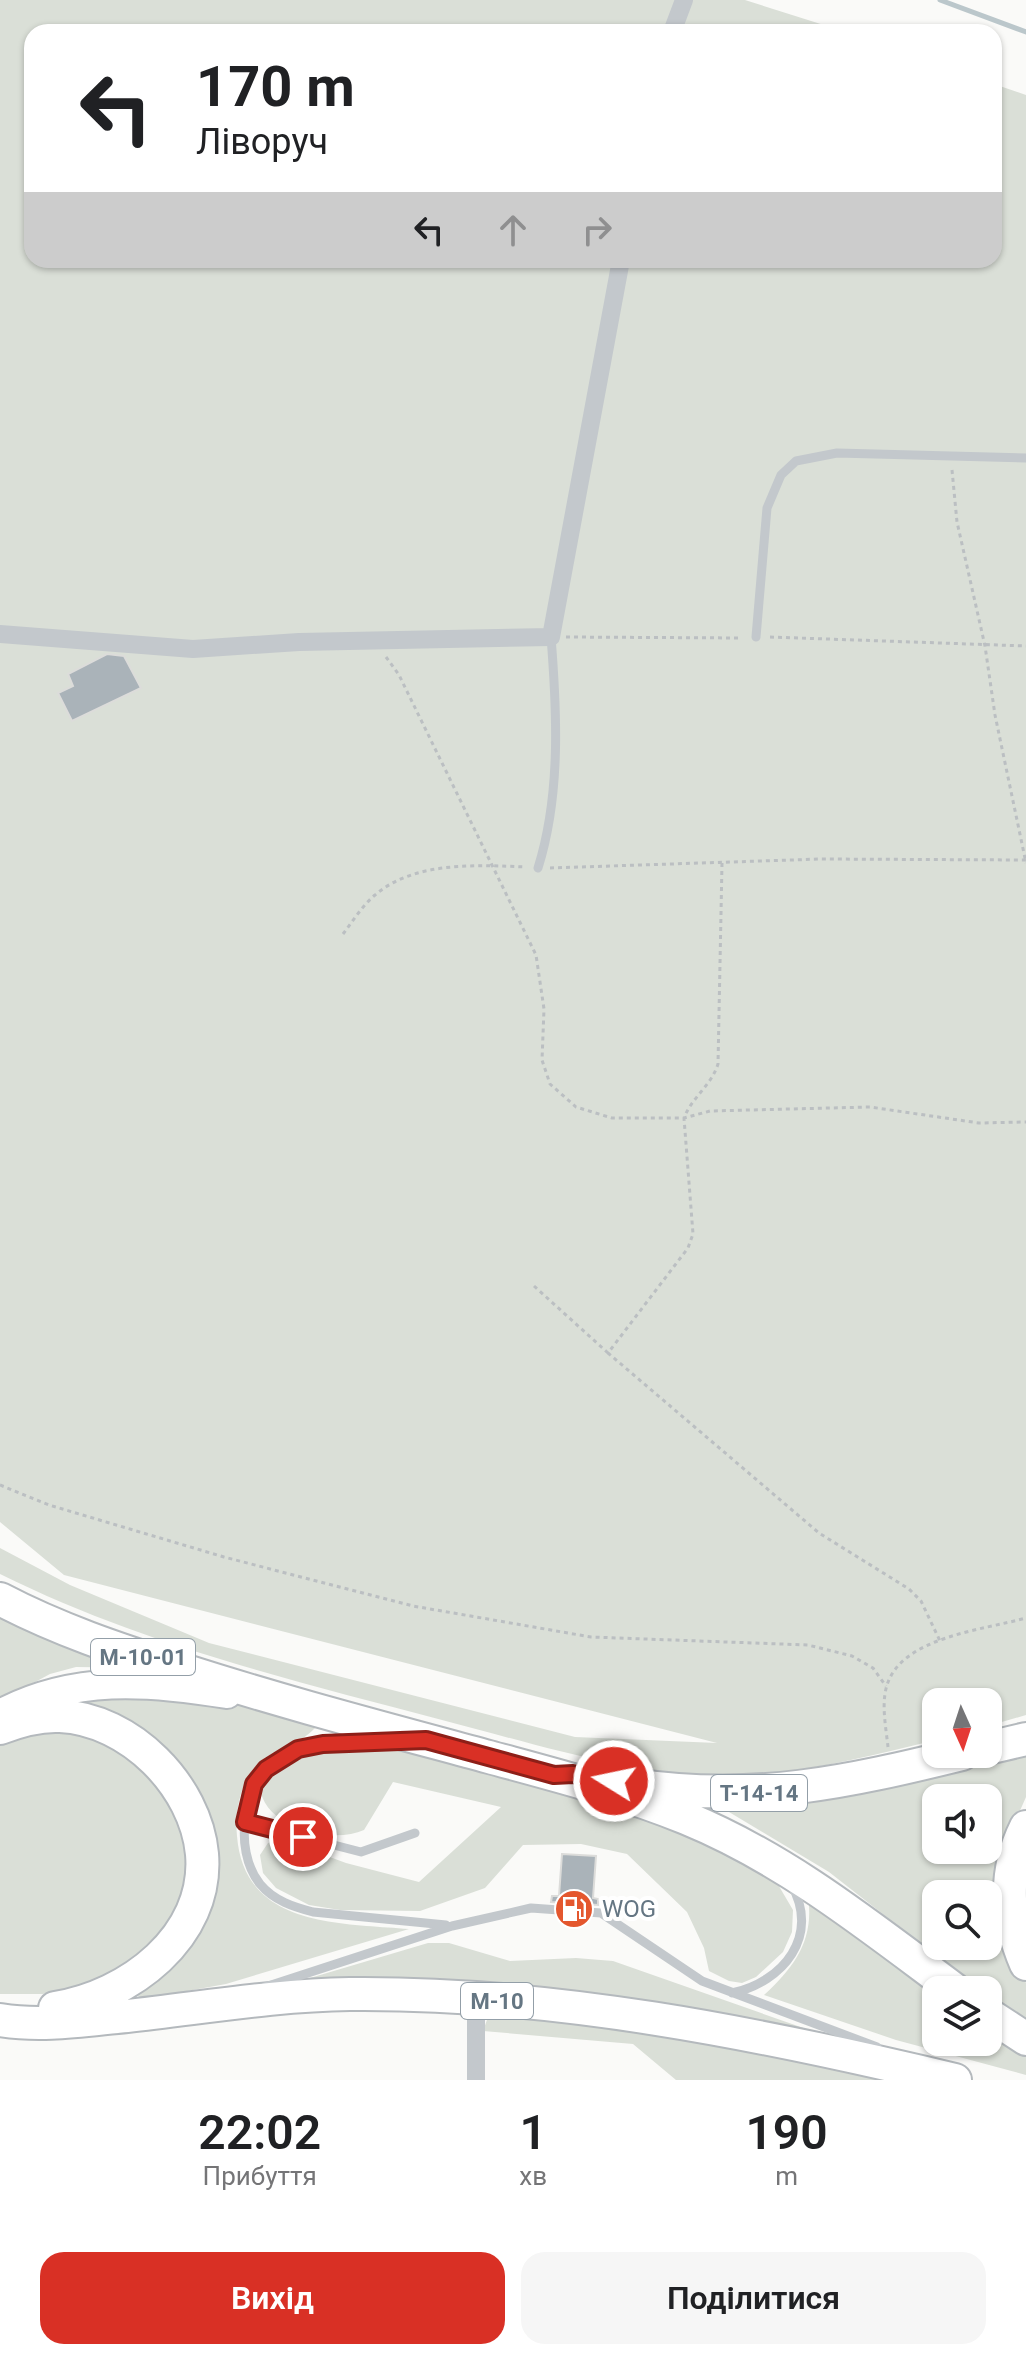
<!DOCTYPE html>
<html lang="uk">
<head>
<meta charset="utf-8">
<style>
	:root { --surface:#fff; --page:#f6f6f6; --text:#202124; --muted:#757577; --accent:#d93025 }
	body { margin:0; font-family:Roboto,sans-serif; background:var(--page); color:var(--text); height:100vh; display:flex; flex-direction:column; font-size:30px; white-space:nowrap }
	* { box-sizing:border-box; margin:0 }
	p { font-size:26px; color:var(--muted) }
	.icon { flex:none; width:44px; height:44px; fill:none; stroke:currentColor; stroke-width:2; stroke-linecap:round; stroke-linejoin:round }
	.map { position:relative; height:2080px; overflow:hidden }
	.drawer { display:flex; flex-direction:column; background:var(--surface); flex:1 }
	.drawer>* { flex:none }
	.hud { position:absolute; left:24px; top:24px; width:978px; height:244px; border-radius:24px; box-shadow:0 2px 6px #0004; background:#fff; color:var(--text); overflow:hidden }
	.needle { width:52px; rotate:177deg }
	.controls { position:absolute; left:922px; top:1688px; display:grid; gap:16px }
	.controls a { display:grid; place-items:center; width:80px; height:80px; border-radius:16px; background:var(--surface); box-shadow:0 2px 6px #0004; font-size:40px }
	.pin { position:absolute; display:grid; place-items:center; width:68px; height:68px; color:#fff; margin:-34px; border:4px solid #fff; border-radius:50%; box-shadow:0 2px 8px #0007 }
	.me { position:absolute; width:88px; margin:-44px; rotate:280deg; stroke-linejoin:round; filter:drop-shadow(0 0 6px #0008) }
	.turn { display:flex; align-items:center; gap:28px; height:168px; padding:0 40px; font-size:36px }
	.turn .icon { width:104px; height:104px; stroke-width:2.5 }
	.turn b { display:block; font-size:56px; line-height:68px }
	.lanes { display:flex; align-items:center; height:76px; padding:0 40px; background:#0003; justify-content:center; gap:40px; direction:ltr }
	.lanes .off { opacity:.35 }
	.eta { display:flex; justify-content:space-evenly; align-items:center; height:136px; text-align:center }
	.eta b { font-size:48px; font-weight:600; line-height:56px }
	.action { display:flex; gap:16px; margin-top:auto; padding:16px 40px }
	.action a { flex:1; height:92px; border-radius:24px; background:var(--accent); color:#fff; font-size:32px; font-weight:600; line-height:92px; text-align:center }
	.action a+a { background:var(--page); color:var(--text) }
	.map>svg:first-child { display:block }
</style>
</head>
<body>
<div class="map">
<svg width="1026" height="2080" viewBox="0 0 1026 2080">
	<rect width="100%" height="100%" fill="#fafaf8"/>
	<path fill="#dadfd7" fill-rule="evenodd" d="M 0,0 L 745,0 L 846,32 L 32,32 L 32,260 L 994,260 L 994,84 L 1026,95 L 1026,1715 L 988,1726 L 988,1702 L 936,1702 L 936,1740 C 873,1755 810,1772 745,1775 C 643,1780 540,1745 442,1720 C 291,1680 141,1644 0,1574 L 0,1548 L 70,1585 L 209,1643 L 575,1737 L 717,1743 L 64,1575 L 0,1522 Z
		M 0,1606 L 146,1668 L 76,1667 L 50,1674 L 0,1701 Z
		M 96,1694 L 226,1701 L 311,1720 L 315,1728 C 297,1748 267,1748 251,1772 C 239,1789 235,1816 237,1836 C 244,1927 339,1923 409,1929 L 226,1984 L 143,1999 L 136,1995 L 136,1990 L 198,1932 L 216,1896 L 205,1813 L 67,1700 Z
		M 43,1724 L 112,1737 L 185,1817 L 191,1878 L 169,1925 L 121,1970 L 82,1986 L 43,1994 L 0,1994 L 0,1737 Z
		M 360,1749 L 426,1752 L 621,1803 L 773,1876 L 793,1910 L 792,1932 L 783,1952 L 756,1977 L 742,1983 L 729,1981 L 709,1971 L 704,1948 L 687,1912 L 627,1854 L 581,1844 L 523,1845 L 485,1888 L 420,1911 L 340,1910 L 309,1905 L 276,1888 L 263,1873 L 260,1855 L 268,1843 L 281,1839 L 346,1863 L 419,1882 L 501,1807 L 393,1782 L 364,1830 C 331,1845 263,1827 260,1787 C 290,1751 317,1751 360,1749 Z
		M 1026,1753 L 1026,1797 L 1001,1854 L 1006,1937 L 1026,1983 L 1026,2023 L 988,1996 L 988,1990 L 980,1990 L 829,1872 L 719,1806 C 823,1808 925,1773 1026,1753 ZM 936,1798 L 988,1798 L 988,1850 L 936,1850 ZM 936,1894 L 988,1894 L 988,1946 L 936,1946 Z
		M 807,1891 L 936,1991 L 936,2042 L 988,2042 L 988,2029 L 1026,2052 L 1026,2075 L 896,2040 L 764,1995 C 797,1965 816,1936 807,1891 Z
		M 428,1943 L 449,1943 L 510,1961 L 576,1958 L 613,1961 L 812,2031 L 473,1982 L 382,1977 L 300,1981 Z
		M 498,2011 L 647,2029 L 916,2080 L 676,2080 L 633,2044 L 483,2031 L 488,2017 Z"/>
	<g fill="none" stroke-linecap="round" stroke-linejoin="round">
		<path stroke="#bbc7cb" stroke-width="5" d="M 940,0 L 1026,32"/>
	</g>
	<path fill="#aab3b9" stroke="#dcdcda" stroke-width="2" d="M 107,654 L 124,656 L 141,688 L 72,721 L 58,693 L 73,686 L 68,674 Z
		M 562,1854 L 596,1856 L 593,1898 L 598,1899 L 598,1905 L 551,1902 L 552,1896 L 559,1896 Z"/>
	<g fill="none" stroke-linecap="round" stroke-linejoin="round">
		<defs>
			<path id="primary" d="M 0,1714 C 73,1675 148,1681 227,1694"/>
			<path id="highway" d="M 0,1599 C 57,1629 119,1650 180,1669 C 282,1702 386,1729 489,1757 C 555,1775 622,1792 686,1818 C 786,1859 869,1926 955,1990
				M 0,1728 C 18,1721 40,1715 60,1716 C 130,1719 196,1786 202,1854 C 209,1937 128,1997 55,2008
				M 988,1748 L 1026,1739
				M 634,1785 C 753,1803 848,1782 962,1754
				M 1026,1827 C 1003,1873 1006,1917 1026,1964
				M 988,2014 L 1026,2039
				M 0,2020 C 42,2027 84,2020 127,2016 C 201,2008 275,1995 350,1994 C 553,1992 758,2033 955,2080"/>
		</defs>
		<use href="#primary" stroke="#b5babe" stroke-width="32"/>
		<use href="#highway" stroke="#b4b9bd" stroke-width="36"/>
		<path stroke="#bbbfc2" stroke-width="3" stroke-dasharray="4 4" stroke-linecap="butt" d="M 952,470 L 957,522 L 985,646 L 995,715 L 1026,863
			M 566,637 L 742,638
			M 770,637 L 1026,646
			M 386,657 L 399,675 L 536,955 L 544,1009 L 542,1060 L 550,1084 L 576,1107 L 612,1118 L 684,1118 L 710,1111 L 870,1107 L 979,1123 L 1026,1122
			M 722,863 L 718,1064 C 711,1086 692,1097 684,1118 L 693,1234 L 688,1248 L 608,1353 L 819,1533 L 909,1589 L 921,1601 L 940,1641
			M 550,868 L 821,859 L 1026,860
			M 343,934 C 353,921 362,906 375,895 C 414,861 478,865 526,867
			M 534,1286 L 608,1353
			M 0,1485 L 49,1505 L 224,1557 L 413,1606 L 591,1637 L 808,1645 L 852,1656 L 873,1668 L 886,1686
			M 888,1747 C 886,1728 881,1704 887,1685 C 902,1637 983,1630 1026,1618"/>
		<path stroke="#c3c8cc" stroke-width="9" d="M 756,637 L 767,508 L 781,475 L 796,461 L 837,453 L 1026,458
			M 538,868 C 561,795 557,712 551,637
			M 382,1742 C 350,1743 309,1739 280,1757 C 243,1780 232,1849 260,1884 C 274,1901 294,1907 313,1912 L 446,1925
			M 245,1822 L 361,1852 L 415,1833
			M 265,1987 L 452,1926 L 531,1908 L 601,1913 L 702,1981 L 877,2047
			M 732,1993 C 783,1982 821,1936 791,1884"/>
		<path stroke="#c3c8cc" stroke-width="18" d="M 672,32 L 684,0
			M 0,634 L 193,649 L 299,642 L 551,637 L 621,260
			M 476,2080 L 476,1999"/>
		<use href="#primary" stroke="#fff" stroke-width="28"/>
		<use href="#highway" stroke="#fff" stroke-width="32"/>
	</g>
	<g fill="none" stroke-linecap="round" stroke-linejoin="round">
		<defs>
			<path id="route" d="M 303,1837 L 245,1822 L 254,1784 L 266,1769 L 298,1749 L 323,1744 L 426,1740 L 554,1775 L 573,1774 L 614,1781"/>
		</defs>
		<use href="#route" stroke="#8d1f18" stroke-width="20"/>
		<use href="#route" stroke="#d93025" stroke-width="14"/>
	</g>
	<defs>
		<symbol id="fuel-disc" viewBox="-11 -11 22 22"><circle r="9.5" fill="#e4572e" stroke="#fff"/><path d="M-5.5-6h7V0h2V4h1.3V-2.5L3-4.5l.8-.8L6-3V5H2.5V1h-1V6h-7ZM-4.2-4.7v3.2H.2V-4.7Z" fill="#fff"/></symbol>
	</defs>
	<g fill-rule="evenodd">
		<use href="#fuel-disc" x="552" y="1887" width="44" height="44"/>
	</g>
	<g text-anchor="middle" stroke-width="8" stroke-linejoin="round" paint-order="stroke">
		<g fill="#fff" stroke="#939fa8" stroke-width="2">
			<rect x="91" y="1639" width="104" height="36" rx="6"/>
			<rect x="711" y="1775" width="96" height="36" rx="6"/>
			<rect x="461" y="1983" width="72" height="36" rx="6"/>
		</g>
		<g font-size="22" font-weight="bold" fill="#657683">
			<text x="143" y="1665">М-10-01</text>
			<text x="759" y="1801">Т-14-14</text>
			<text x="497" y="2009">М-10</text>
		</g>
		<g font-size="24" fill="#657683" stroke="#fff" text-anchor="start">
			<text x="602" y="1917">WOG</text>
		</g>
	</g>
</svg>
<div class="controls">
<a><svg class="needle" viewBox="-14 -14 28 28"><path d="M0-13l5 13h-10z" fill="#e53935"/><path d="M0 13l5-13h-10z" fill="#757577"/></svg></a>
<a><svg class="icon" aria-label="sound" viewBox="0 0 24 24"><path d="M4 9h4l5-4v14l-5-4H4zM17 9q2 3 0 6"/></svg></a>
<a><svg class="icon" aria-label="search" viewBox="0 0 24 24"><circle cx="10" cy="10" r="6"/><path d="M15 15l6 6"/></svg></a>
<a><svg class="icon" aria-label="layers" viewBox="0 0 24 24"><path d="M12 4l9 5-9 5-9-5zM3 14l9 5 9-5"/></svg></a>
</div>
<div class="pin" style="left:303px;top:1837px;background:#d93025"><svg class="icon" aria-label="arrive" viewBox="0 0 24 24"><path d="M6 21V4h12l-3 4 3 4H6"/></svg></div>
<svg class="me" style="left:614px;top:1781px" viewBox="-20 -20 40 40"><circle r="17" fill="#d93025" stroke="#fff" stroke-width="3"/><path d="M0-11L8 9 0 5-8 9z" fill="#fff"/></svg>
<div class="hud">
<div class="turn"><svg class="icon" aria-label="left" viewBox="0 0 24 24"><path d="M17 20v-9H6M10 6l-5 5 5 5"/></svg><div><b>170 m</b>Ліворуч</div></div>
<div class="lanes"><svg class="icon" aria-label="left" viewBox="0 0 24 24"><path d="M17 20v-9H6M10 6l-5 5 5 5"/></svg><svg class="icon off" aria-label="ahead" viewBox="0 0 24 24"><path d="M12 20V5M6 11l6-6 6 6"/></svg><svg class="icon off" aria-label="right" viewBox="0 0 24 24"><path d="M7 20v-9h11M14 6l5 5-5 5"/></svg></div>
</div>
</div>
<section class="drawer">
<div class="eta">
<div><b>22:02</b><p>Прибуття</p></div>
<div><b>1</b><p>хв</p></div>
<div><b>190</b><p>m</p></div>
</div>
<div class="action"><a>Вихід</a><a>Поділитися</a></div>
</section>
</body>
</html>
